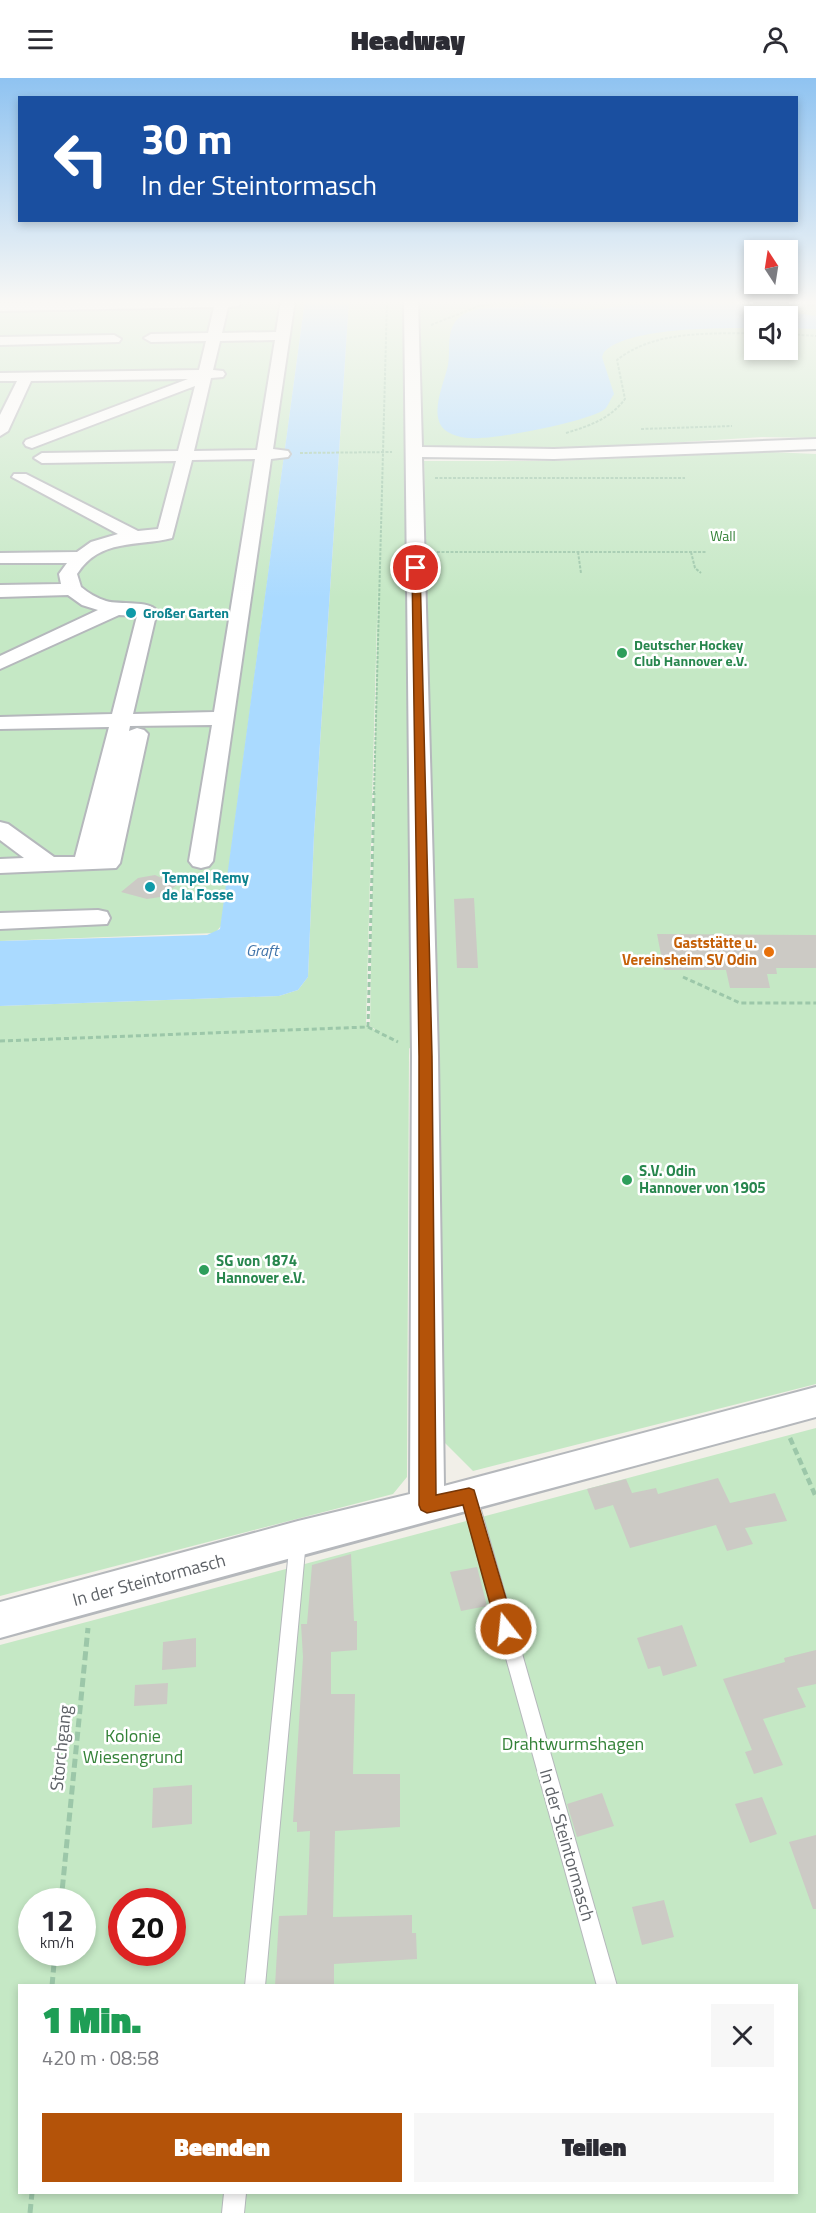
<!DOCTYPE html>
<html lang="de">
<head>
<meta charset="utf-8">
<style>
	:root { --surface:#fff; --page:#f7f7f7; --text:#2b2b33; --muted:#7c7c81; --accent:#b45309 }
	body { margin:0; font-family:"Titillium Web",sans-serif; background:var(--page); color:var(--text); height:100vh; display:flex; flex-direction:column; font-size:22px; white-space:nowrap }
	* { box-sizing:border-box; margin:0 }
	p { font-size:20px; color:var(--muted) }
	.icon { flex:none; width:33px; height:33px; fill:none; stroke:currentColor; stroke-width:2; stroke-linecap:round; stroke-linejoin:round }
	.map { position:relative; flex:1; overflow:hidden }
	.side { position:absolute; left:18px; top:1906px; width:780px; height:210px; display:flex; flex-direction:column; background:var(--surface); border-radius:0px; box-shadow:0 3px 9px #0003 }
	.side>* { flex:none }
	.top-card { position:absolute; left:18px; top:18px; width:780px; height:126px; border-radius:0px; box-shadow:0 3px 9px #0003; background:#1a4fa0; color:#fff; overflow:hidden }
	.needle { width:39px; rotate:348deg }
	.buttons { position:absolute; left:744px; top:162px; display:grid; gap:12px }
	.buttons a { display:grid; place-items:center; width:54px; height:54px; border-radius:0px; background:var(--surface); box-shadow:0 3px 9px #0003; font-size:30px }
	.speed { position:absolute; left:18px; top:1810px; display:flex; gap:12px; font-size:30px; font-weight:700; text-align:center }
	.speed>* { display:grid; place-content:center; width:78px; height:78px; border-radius:50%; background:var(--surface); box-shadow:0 3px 9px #0003; line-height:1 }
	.speed small { font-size:15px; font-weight:400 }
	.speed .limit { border:9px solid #d22; background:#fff; color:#111 }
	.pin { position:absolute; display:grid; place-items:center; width:51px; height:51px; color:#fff; margin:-26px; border:3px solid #fff; border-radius:50%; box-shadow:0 2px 6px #0007 }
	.me { position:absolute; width:66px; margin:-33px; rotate:344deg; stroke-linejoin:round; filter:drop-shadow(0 0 4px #0008) }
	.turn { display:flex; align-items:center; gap:21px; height:126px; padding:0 24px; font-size:27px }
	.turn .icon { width:78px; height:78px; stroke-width:2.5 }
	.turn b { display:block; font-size:42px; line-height:51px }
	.round { display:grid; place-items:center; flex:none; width:63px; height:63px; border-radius:0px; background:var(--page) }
	.head { display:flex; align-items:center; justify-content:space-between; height:102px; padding:0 24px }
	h1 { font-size:36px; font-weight:800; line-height:45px; color:#1e9e55 }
	.primary-button { display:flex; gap:12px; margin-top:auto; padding:12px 24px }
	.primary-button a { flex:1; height:69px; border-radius:0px; background:var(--accent); color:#fff; font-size:24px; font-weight:800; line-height:69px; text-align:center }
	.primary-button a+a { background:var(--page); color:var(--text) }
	header { display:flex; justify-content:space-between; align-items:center; height:78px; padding:0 24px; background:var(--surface); font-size:27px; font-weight:800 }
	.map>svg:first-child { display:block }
</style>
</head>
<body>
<header><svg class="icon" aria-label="menu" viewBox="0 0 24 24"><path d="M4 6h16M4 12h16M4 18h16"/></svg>Headway<svg class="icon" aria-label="person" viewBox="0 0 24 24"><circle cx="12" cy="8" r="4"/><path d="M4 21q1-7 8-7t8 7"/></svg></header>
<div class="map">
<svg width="816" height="2135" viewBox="0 0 816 2135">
	<rect width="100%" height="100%" fill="#f1efe8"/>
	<path fill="#c5e8c5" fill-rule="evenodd" d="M 0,222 L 305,222 L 221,848 L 215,855 L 0,863 Z
		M 349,222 L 409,222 L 418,974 L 409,970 L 407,1399 L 393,1416 L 0,1518 L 0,928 L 279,918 L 298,912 L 308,899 L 314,757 ZM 378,505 L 370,948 L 381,955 L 366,947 Z
		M 415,222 L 816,222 L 816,360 L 762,359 L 589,370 L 419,371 ZM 754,238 L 788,238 L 788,272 L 754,272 Z
		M 770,374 L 816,376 L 816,1306 L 473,1393 L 444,1364 L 424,383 L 554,383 Z
		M 816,1350 L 816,2135 L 0,2135 L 0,1567 ZM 32,1824 L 82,1824 L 82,1875 L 32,1875 ZM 122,1824 L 172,1824 L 172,1875 L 122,1875 ZM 20,1908 L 796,1908 L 796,2115 L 20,2115 Z"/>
	<path fill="#aadaff" d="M 305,222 L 349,222 L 314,757 L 308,899 L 298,912 L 279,918 L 0,928 L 0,863 L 207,857 L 220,851 Z
		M 524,222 L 539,222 L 542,229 L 590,232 L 658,224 L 710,222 L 816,238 L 816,251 L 788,250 L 788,238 L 754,238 L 754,250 C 719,250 628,249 604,274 L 602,279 L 614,316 C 611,320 608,328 605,331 C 590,343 501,360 480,360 C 468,361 450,359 442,349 C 430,333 445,303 448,287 C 451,271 445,251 460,239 C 476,226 502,231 522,229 L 526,227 Z"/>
	<path fill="#cccac5" d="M 155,797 L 177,807 L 160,819 L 147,821 L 121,814 L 138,800 Z
		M 474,820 L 478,890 L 457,890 L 454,821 Z
		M 657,856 L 816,857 L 816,890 L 776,890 L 777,896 L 767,896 L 770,910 L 730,910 L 726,892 L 664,892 Z
		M 718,1400 L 730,1425 L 775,1415 L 787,1443 L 745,1450 L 753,1466 L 727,1473 L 716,1447 L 630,1470 L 613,1427 L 595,1432 L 587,1411 L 626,1401 L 632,1415 L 656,1410 L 658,1416 Z
		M 351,1476 L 354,1543 L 357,1543 L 357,1572 L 331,1574 L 331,1616 L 355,1616 L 353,1696 L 400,1696 L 400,1749 L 335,1753 L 333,1839 L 412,1837 L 412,1855 L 416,1855 L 417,1881 L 334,1886 L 334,1908 L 275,1908 L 279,1838 L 307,1837 L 310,1753 L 297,1754 L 297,1744 L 293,1744 L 303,1579 L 301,1546 L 307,1546 L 312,1487 Z
		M 477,1489 L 487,1528 L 461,1533 L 450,1494 Z
		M 682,1547 L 697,1588 L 663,1598 L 660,1588 L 648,1591 L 637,1560 Z
		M 196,1560 L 196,1589 L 162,1592 L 163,1564 Z
		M 816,1572 L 816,1606 L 797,1610 L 806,1629 L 763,1641 L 783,1687 L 754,1696 L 745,1674 L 752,1672 L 723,1601 L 785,1584 L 784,1580 Z
		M 168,1605 L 167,1626 L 134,1628 L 135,1607 Z
		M 192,1707 L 192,1746 L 152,1750 L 153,1710 Z
		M 602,1715 L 614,1748 L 577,1759 L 567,1726 Z
		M 762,1719 L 777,1756 L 750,1765 L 735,1726 Z
		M 816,1757 L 816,1831 L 813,1831 L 789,1764 Z
		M 664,1822 L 674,1859 L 642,1867 L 632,1829 Z"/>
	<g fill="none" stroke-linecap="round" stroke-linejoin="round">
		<defs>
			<path id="lane" d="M 469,1410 L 475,1413 L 477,1418 L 617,1908 L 597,1908 L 461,1418 L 463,1413 Z
				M 298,1454 L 304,1456 L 306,1462 L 265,1908 L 245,1908 L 290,1462 L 292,1456 Z
				M 224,2115 L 246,2115 L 244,2135 L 222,2135 Z"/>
			<path id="street" d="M 239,222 L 239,228 L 228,229 L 222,255 L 276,254 L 281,222 L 295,222 L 273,371 L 288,373 L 290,376 L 288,379 L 271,381 L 213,783 L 209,788 L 201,790 L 193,788 L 189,783 L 212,647 L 130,648 L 129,653 L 137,650 L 144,652 L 148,656 L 120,785 L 116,790 L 0,795 L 0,781 L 24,780 L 0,762 L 0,744 L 8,746 L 54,779 L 75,779 L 109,649 L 0,651 L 0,639 L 112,636 L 137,538 L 119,537 L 0,591 L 0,578 L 98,532 L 82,527 L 68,517 L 0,519 L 0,507 L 61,506 L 59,496 L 67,485 L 0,485 L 0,475 L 77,474 L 91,464 L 118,456 L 12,399 L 14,396 L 26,396 L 138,453 L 158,451 L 176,383 L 42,385 L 34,380 L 42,375 L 178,373 L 195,308 L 32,370 L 26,368 L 24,365 L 26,362 L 188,301 L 31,303 L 8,353 L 0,358 L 0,337 L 17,303 L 0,303 L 0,295 L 199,292 L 206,263 L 151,264 L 144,260 L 151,256 L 208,255 L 214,229 L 0,233 L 0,225 ZM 275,262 L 257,372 L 194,373 L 211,300 L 223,299 L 225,296 L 223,293 L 213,292 L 220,263 ZM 255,381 L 214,634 L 133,636 L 157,533 C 149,522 120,527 106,523 C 97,520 88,515 81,509 L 77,496 C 100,460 137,469 172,460 L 192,382 Z
				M 404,222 L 418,222 L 422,369 L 554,371 L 816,361 L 816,371 L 554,381 L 422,379 L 438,978 L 444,1408 L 816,1309 L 816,1339 C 544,1413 271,1484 0,1560 L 0,1524 L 298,1443 L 410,1416 L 412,978 Z
				M 114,257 L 121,261 L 119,264 L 0,267 L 0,259 Z
				M 98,832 L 107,834 L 110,840 L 107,846 L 0,851 L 0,835 Z"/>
		</defs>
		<use href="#lane" stroke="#b5b8bc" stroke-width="2"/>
		<use href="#street" stroke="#b5b8bc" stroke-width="4"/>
		<path stroke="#9cc7a9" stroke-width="2" stroke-dasharray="3 1.5" stroke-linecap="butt" d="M 776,222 L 816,228
			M 431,247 L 479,228 L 527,222
			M 788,256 L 816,258
			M 641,351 L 732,348
			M 566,355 C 589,348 610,341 625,321 L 617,282 C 655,252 708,256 754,255
			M 300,375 L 392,374
			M 435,400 L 685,400
			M 437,474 L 707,474
			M 578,474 L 581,495
			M 691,474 L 695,490 L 701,495
			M 374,716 L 387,222"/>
		<path stroke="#9cc7a9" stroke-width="3" stroke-dasharray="5 3" stroke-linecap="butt" d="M 683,899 L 740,925 L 816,925
			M 368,949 L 374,715
			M 0,963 L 368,949 L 398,964"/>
		<path stroke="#9cc7a9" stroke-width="4.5" stroke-dasharray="7 4" stroke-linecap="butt" d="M 790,1360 L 816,1419"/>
		<path stroke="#9cc7a9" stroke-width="5" stroke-dasharray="9 4.5" stroke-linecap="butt" d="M 61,1824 L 88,1550
			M 52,1908 L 55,1875
			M 30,2135 L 32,2115"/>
		<use href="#lane" fill="#fff" fill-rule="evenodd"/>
		<use href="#street" fill="#fff" fill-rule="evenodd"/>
	</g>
	<linearGradient id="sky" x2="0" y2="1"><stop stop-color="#8fc3f1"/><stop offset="0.43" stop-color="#f9f8f5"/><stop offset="1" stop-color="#f9f8f5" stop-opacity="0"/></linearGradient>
	<rect width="816" height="521" fill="url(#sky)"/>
	<path fill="#b45309" stroke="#753606" stroke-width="1.5" d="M 416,488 L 420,490 L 432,978 L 436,1417 L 469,1410 L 474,1412 L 515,1551 L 513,1558 L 506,1560 L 500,1558 L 497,1551 L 463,1427 L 427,1435 L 421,1432 L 419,1427 L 419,978 L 412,490 Z"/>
	<g fill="#0f9aa8" stroke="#fff" stroke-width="2">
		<circle cx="131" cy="535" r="6"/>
		<circle cx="150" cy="809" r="6"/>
	</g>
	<g fill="#2e9e5b" stroke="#fff" stroke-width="2">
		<circle cx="622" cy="575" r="6"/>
		<circle cx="627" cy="1102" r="6"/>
		<circle cx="204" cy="1192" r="6"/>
	</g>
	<circle fill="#e8710a" stroke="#fff" stroke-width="2" cx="769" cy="874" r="6"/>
	<g text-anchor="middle" stroke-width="5" stroke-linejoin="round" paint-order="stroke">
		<g font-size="14" fill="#348238" stroke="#fff">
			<text x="723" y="463">Wall</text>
		</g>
		<g font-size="14" font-weight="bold" fill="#0d838f" stroke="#fff" text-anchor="start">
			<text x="143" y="540">Großer Garten</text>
		</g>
		<g font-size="14" font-weight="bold" fill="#27864d" stroke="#fff" text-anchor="start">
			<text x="634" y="572">Deutscher Hockey<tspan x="634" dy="16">Club Hannover e.V.</tspan></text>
		</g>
		<g font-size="15" font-weight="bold" fill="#0d838f" stroke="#fff" text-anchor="start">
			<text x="162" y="805">Tempel Remy<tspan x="162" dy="17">de la Fosse</tspan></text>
		</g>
		<g font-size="15" font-weight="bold" fill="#c56008" stroke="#fff" text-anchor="end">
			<text x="757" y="870">Gaststätte u.<tspan x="757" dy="17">Vereinsheim SV Odin</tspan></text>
		</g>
		<g font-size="15" font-weight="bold" fill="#27864d" stroke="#fff" text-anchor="start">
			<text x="639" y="1098">S.V. Odin<tspan x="639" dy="17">Hannover von 1905</tspan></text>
			<text x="216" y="1188">SG von 1874<tspan x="216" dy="17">Hannover e.V.</tspan></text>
		</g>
		<g font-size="16" font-style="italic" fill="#4174aa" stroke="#fff">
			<text x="262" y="878">Graft</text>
		</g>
		<g font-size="18" fill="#5f6368" stroke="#fff">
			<text transform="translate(149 1502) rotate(-15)" y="6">In der Steintormasch</text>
			<text transform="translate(61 1670) rotate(-84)" y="6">Storchgang</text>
			<text transform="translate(567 1767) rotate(74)" y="6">In der Steintormasch</text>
		</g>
		<g font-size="18" fill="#348238" stroke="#fff">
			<text x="133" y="1664">Kolonie<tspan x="133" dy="21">Wiesengrund</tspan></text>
			<text x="573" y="1672">Drahtwurmshagen</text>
		</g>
	</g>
</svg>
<div class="buttons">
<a><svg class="needle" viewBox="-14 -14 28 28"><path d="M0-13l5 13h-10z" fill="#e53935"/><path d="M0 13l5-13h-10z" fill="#7c7c81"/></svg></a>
<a><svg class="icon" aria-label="sound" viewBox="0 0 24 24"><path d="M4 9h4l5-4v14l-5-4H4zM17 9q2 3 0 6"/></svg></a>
</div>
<div class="speed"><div>12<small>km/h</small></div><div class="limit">20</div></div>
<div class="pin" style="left:416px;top:490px;background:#d93025"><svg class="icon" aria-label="arrive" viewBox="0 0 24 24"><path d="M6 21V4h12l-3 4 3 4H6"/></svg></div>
<svg class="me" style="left:506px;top:1551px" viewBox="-20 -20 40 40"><circle r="17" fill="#b45309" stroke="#fff" stroke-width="3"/><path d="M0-11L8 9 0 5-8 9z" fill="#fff"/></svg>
<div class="top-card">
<div class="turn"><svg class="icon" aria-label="left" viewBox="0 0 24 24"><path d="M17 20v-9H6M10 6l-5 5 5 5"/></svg><div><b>30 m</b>In der Steintormasch</div></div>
</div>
<section class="side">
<div class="head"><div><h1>1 Min.</h1><p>420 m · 08:58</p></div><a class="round"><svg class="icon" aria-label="close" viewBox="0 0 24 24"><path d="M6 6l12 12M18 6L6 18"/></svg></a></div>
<div class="primary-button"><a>Beenden</a><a>Teilen</a></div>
</section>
</div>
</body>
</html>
